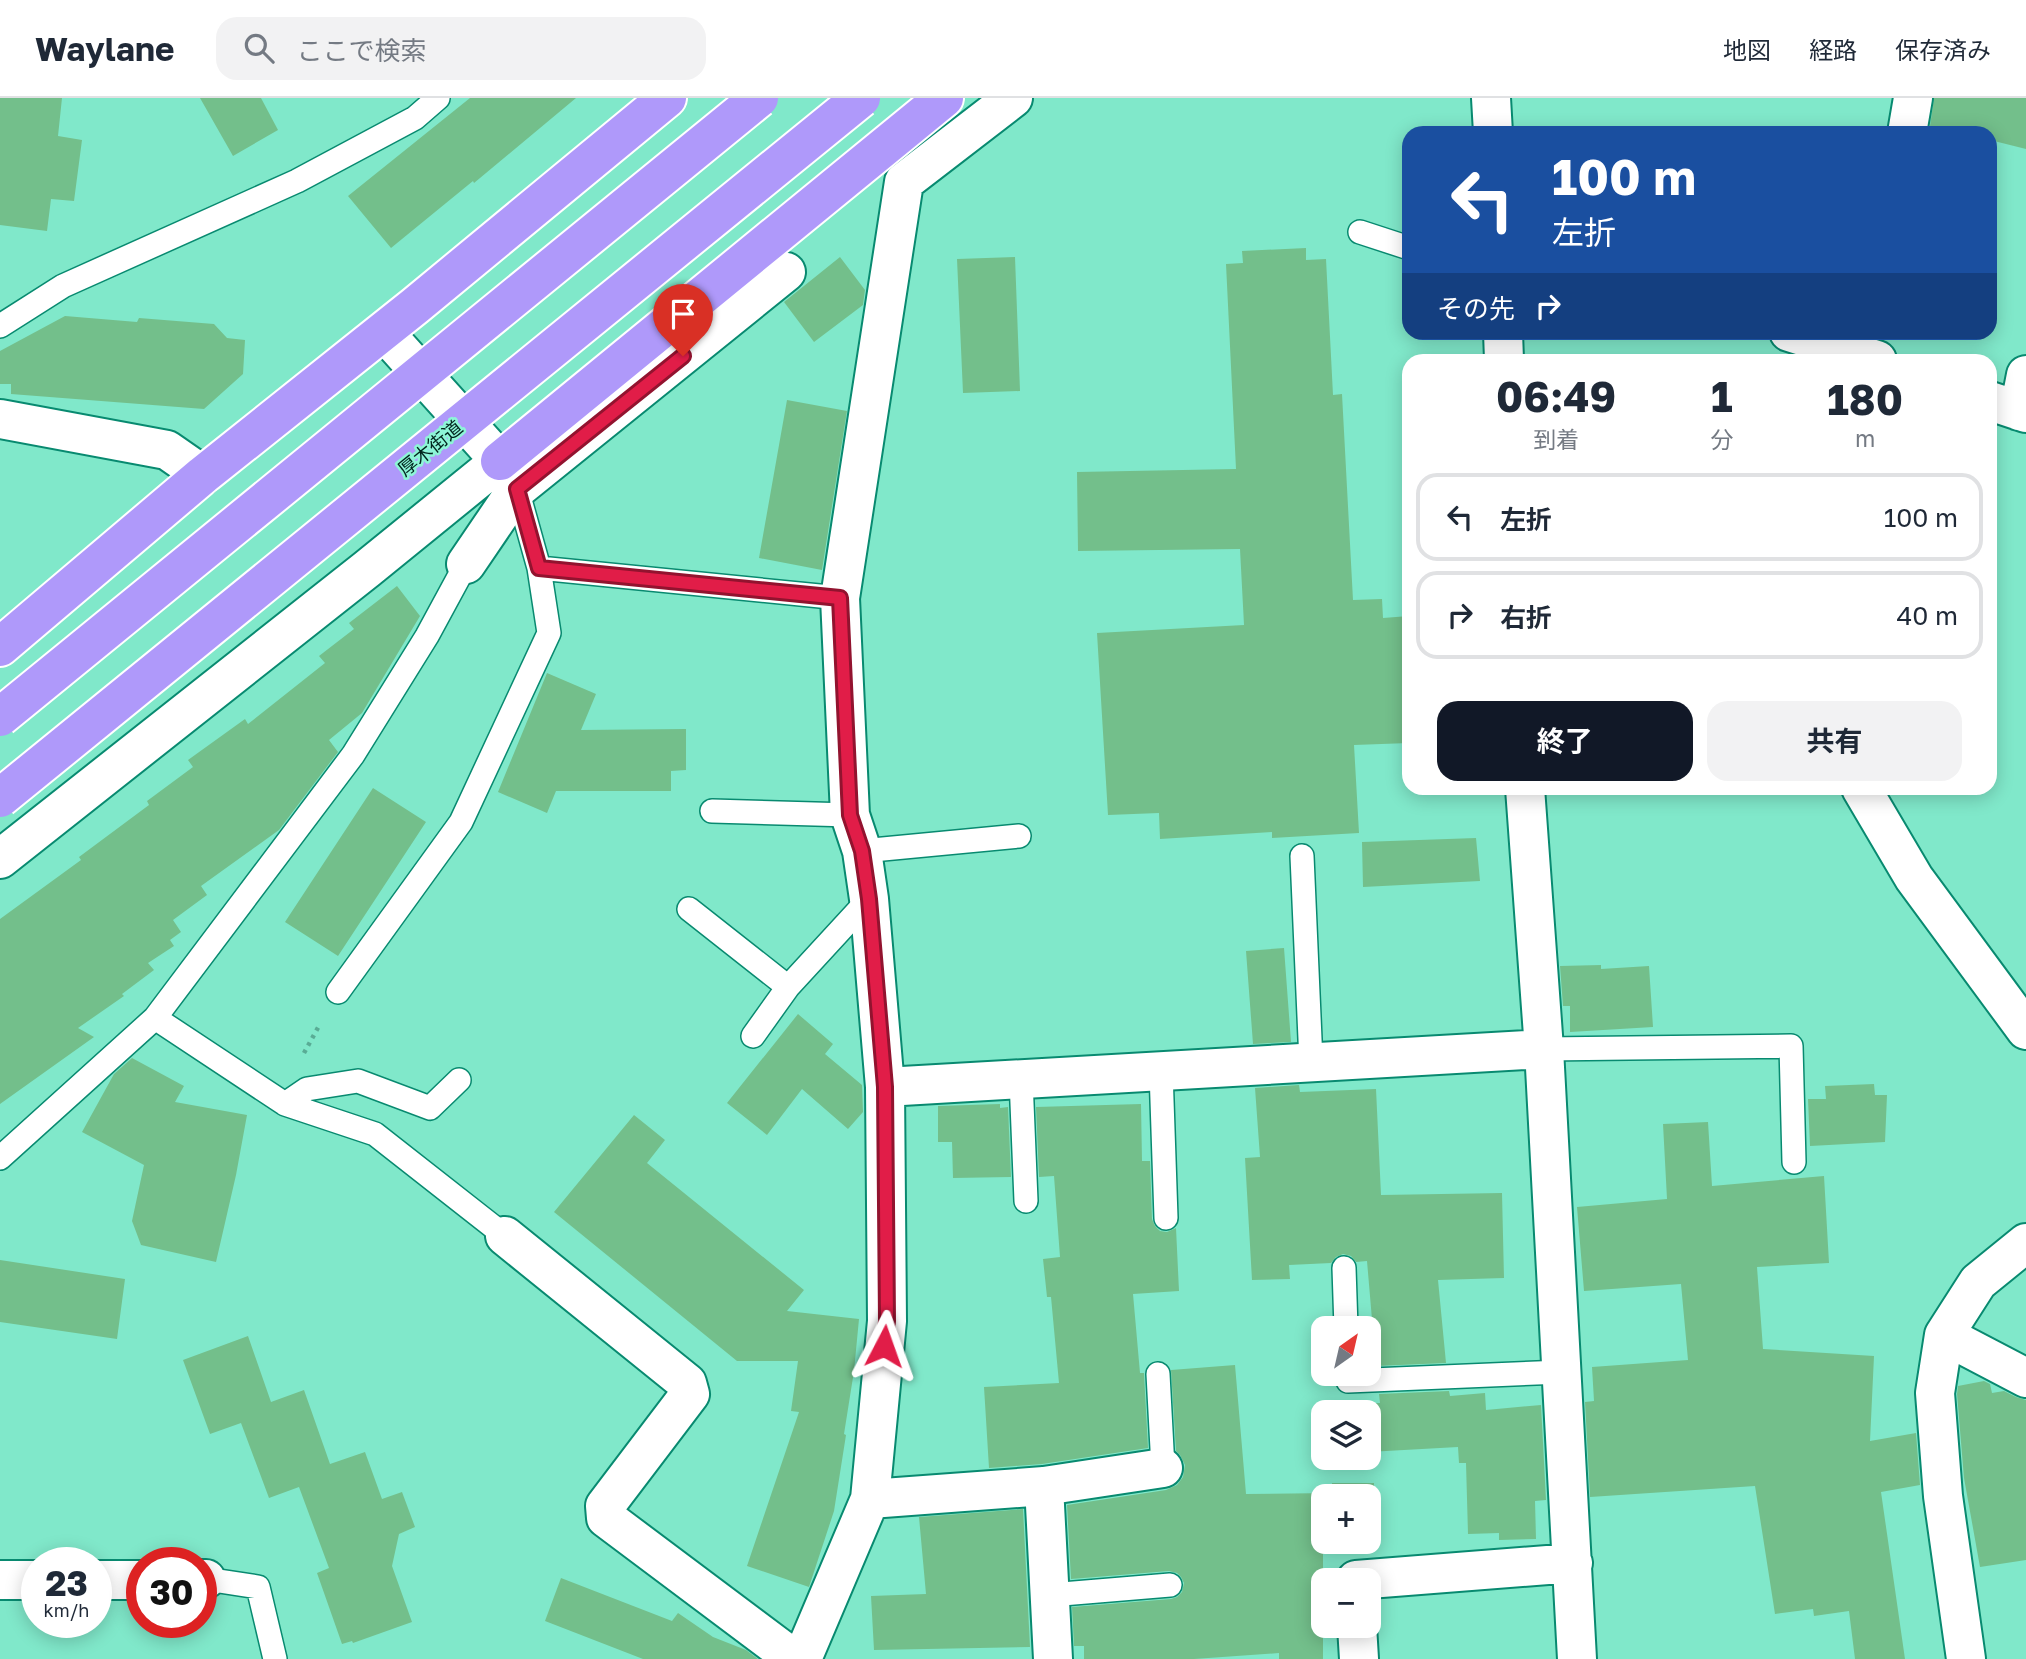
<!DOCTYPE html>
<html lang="ja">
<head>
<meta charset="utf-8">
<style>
	:root { --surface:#fff; --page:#f2f2f3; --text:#1f2937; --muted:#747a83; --line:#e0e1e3; --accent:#111827 }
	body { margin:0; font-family:"Golos Text","Noto Sans JP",sans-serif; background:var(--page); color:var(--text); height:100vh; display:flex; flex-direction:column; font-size:26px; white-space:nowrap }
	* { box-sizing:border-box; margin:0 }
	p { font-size:23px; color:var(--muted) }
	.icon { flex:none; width:38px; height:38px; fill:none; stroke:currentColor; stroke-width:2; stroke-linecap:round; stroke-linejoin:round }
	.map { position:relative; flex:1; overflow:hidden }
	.side { position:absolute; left:1402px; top:256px; width:595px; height:441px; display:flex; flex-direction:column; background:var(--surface); border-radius:21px; box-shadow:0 4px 18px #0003 }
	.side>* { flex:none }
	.hud { position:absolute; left:1402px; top:28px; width:595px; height:214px; border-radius:21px; box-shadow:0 4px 18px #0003; background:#1a4fa0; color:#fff; overflow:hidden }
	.needle { width:46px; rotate:34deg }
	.tools { position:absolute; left:1311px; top:1218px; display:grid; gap:14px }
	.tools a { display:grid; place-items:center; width:70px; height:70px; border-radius:14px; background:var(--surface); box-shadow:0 4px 18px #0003; font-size:35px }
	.speed { position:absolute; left:21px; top:1449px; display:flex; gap:14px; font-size:35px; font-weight:700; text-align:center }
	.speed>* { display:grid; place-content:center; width:91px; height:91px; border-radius:50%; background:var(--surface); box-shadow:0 4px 18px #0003; line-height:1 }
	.speed small { font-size:18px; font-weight:400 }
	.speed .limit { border:10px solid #d22; background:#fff; color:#111 }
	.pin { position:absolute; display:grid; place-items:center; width:60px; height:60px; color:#fff; margin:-72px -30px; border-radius:50% 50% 50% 0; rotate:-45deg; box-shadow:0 0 7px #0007 }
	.pin .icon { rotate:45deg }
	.me { position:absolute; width:77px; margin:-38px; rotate:4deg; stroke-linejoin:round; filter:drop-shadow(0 0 5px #0008) }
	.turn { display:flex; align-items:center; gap:24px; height:147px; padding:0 35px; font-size:32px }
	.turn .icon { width:91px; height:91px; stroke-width:2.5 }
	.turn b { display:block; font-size:49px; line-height:60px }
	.then { display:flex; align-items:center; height:66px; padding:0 35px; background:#0003; gap:14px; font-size:26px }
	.eta { display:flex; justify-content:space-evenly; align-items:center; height:119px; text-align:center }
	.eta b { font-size:42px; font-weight:700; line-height:49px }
	.primary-button { display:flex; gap:14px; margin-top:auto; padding:14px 35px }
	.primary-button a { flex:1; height:80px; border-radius:21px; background:var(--accent); color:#fff; font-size:28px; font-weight:700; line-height:80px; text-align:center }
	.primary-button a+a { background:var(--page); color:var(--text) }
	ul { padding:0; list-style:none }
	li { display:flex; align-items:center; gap:21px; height:88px; margin:0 14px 10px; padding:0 21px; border:4px solid var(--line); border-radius:21px }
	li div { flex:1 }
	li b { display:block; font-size:26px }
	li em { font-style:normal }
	header { display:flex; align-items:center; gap:42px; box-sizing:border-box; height:98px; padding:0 35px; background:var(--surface); border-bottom:2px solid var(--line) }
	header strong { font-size:33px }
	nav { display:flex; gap:38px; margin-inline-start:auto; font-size:24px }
	.search { width:490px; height:63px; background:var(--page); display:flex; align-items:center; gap:18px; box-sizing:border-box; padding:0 24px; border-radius:21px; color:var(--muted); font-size:26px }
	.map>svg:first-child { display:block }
</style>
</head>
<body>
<header>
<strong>Waylane</strong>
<div class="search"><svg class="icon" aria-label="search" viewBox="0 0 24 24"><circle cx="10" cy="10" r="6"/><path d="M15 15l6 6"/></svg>ここで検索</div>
<nav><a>地図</a><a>経路</a><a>保存済み</a></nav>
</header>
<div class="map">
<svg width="2026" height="1561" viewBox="0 0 2026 1561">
	<rect width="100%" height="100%" fill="#80e8ca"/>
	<path fill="#73bf8b" d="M 0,0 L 62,0 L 58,38 L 82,42 L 74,103 L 51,101 L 47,133 L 0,127 Z
		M 200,0 L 261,0 L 278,32 L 233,58 Z
		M 470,0 L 576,0 L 474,85 L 473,83 L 391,150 L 348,98 Z
		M 1934,0 L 2026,0 L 2026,51 L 1990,42 L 1990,35 L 1959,35 L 1930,28 Z
		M 1306,150 L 1306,162 L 1326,161 L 1333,297 L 1342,296 L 1353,502 L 1382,501 L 1383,520 L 1409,518 L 1409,645 L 1354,647 L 1359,735 L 1272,740 L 1272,734 L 1160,741 L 1159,715 L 1108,717 L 1097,535 L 1244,527 L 1240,451 L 1078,453 L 1077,374 L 1236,371 L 1226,166 L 1243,165 L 1242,153 Z
		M 840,159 L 865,192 L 863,207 L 814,244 L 784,204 Z
		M 1015,159 L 1020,293 L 963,295 L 957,161 Z
		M 65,218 L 137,224 L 139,220 L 214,226 L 227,240 L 245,242 L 243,276 L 204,311 L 11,296 L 11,286 L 0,286 L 0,253 Z
		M 787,302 L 847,313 L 822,472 L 759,460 Z
		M 397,488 L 420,518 L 362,615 L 329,642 L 338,654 L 279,732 L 201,788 L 207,797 L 173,822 L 181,834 L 170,842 L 174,848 L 148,865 L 154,872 L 122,896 L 124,898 L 78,930 L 94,939 L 0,1006 L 0,821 L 81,762 L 79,759 L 149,707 L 147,703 L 193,669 L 188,662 L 245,621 L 248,626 L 325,565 L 319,558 L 354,531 L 349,525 Z
		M 547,575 L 596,596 L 581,632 L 686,631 L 686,672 L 671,673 L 671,693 L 556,693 L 547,715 L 498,694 Z
		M 373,690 L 426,724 L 338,858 L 285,824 Z
		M 1476,740 L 1480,783 L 1363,789 L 1362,744 Z
		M 1284,850 L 1291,944 L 1253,946 L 1246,853 Z
		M 1601,867 L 1601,871 L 1649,868 L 1653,929 L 1570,934 L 1570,908 L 1563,908 L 1560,868 Z
		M 798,916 L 833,946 L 825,956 L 862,987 L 863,1014 L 848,1031 L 802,991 L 767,1037 L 727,1005 Z
		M 132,960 L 184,988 L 175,1004 L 247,1017 L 236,1077 L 216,1164 L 141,1147 L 132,1123 L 144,1067 L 82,1034 L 114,976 Z
		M 1874,986 L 1875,997 L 1887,997 L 1885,1044 L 1810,1048 L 1808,1001 L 1826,1001 L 1825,988 Z
		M 1299,987 L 1300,994 L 1376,991 L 1381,1097 L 1502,1095 L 1504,1180 L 1438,1182 L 1446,1265 L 1376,1268 L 1367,1163 L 1356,1164 L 1351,1158 L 1343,1156 L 1336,1159 L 1331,1165 L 1289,1167 L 1290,1181 L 1252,1182 L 1245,1060 L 1260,1059 L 1255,990 Z
		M 1000,1006 L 1000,1010 L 1008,1009 L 1011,1079 L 953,1080 L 952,1044 L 938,1044 L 938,1008 Z
		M 1141,1006 L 1142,1063 L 1150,1063 L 1152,1121 L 1155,1128 L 1160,1133 L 1167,1134 L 1176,1130 L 1179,1193 L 1133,1196 L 1140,1275 L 1144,1275 L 1148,1350 L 1042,1366 L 989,1370 L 984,1289 L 1059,1285 L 1051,1199 L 1047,1199 L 1043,1161 L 1060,1159 L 1054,1078 L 1039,1079 L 1036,1009 Z
		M 634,1017 L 665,1042 L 647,1065 L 804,1192 L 787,1213 L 859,1221 L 854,1273 L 844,1336 L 846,1337 L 834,1413 L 809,1489 L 747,1468 L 799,1314 L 791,1313 L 798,1263 L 737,1263 L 554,1114 Z
		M 1708,1024 L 1712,1088 L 1824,1078 L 1829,1165 L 1757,1169 L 1763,1251 L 1874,1258 L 1870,1343 L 1916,1335 L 1920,1387 L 1881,1394 L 1905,1561 L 1855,1561 L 1849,1513 L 1814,1518 L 1813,1511 L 1775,1516 L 1755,1388 L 1590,1399 L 1585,1304 L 1594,1303 L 1592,1269 L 1688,1262 L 1681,1186 L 1584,1193 L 1577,1109 L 1667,1101 L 1663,1026 Z
		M 0,1162 L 125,1181 L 117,1241 L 0,1224 Z
		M 248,1238 L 271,1304 L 304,1292 L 330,1366 L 365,1354 L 382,1401 L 402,1394 L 415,1429 L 399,1436 L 392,1468 L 412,1524 L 353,1545 L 352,1543 L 342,1546 L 317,1475 L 329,1470 L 299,1389 L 269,1400 L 241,1325 L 210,1336 L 183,1262 Z
		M 1235,1267 L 1246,1396 L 1333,1395 L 1332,1385 L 1374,1385 L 1374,1435 L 1368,1435 L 1368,1398 L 1323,1398 L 1323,1561 L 1279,1561 L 1279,1555 L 1194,1561 L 1084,1561 L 1084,1548 L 1074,1548 L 1072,1509 L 1171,1501 L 1177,1499 L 1182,1494 L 1184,1485 L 1181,1479 L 1177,1475 L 1169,1473 L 1071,1481 L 1067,1407 L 1166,1392 L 1177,1387 L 1183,1379 L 1185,1367 L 1180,1357 L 1176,1353 L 1171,1272 Z
		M 1984,1283 L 1990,1286 L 1992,1295 L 2004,1293 L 2016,1299 L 2026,1302 L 2026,1462 L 1980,1469 L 1964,1380 L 1957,1296 L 1958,1288 Z
		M 1449,1293 L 1450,1298 L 1485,1295 L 1486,1312 L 1541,1307 L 1546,1402 L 1535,1403 L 1536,1441 L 1499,1442 L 1499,1435 L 1468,1436 L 1466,1365 L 1459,1365 L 1458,1349 L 1368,1354 L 1368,1314 L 1361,1314 L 1361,1306 L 1380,1305 L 1379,1296 Z
		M 1023,1411 L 1030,1549 L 874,1552 L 871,1498 L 926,1496 L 919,1419 Z
		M 561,1480 L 672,1523 L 678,1515 L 713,1539 L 746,1552 L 758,1561 L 643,1561 L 545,1523 Z"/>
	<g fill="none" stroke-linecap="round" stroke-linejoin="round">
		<defs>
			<path id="lane" d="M 1360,134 L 1409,150
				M 0,228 L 63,188 L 297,83 L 415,20 L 438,0
				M 539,470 L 840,500
				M 712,713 L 850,717
				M 862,753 L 1019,738
				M 1302,758 L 1311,964
				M 689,811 L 788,889
				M 338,894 L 461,724 L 549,535 L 539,470 L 517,391
				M 155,920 L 285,1006 L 375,1036 L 505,1138
				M 753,938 L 788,889 L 869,801
				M 1544,951 L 1791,948 L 1794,1064
				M 1161,973 L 1166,1120
				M 1021,981 L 1026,1103
				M 285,1006 L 307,991 L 358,983 L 430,1010 L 459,982
				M 0,1060 L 155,920 L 353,657 L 427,538 L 466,466
				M 1344,1170 L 1346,1230
				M 1158,1276 L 1163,1370
				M 1348,1276 L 1348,1283 L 1562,1274
				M 206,1481 L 258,1489 L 275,1561
				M 1050,1497 L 1170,1487"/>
			<path id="street" d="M 1491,0 L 1493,35
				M 1907,35 L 1913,0
				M 384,234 L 500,363 L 512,383
				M 1503,234 L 1504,262
				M 1789,234 L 1877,262
				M 1990,303 L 2026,315
				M 2019,313 L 2026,277
				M 0,321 L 167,352 L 203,377
				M 466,466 L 517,391 L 786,174
				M 1525,690 L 1544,951 L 1577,1561
				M 1861,690 L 1914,780 L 2026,932
				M 0,761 L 367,471 L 500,363
				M 885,989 L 1544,951
				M 505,1138 L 687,1285 L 690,1296 L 605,1408 L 606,1420 L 794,1561
				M 1944,1237 L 2026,1280
				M 1044,1388 L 1053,1561
				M 870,1401 L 1044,1388 L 1163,1370
				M 201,1481 L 206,1481
				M 0,1482 L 37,1482
				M 96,1482 L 142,1482
				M 1356,1482 L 1573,1465
				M 1357,1528 L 1359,1561
				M 802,1561 L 870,1401 L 887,1223 L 885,989 L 869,801 L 862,753 L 850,717 L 840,500 L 904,84 L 1013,0
				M 1966,1561 L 1943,1398 L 1935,1295 L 1944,1237 L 1978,1184 L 2026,1145"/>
			<path id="highway" d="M 500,363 L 944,0
				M 0,549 L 203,377 L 415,208 L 667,0"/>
		</defs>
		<use href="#lane" stroke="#088a70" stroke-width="26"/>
		<use href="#street" stroke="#088a70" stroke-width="42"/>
		<use href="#highway" stroke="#fff" stroke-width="42"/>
		<path stroke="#59ac95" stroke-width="4.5" stroke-dasharray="3.5 5" stroke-linecap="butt" d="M 304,955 L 320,926"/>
		<use href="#lane" stroke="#fff" stroke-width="23"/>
		<use href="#street" stroke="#fff" stroke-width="38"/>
		<use href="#highway" stroke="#af99fa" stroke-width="38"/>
		<defs>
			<path id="highway-bridge" d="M 0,619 L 759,0
				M 0,700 L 861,0"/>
		</defs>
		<use href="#highway-bridge" stroke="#fff" stroke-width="42" stroke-linecap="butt"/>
		<use href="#highway-bridge" stroke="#af99fa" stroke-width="38"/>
	</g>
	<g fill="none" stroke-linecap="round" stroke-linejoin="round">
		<defs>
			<path id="route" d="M 683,258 L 517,391 L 539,470 L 840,500 L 850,717 L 862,753 L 869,801 L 885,989 L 887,1223 L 884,1248"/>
		</defs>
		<use href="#route" stroke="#92132f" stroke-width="18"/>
		<use href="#route" stroke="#e11d48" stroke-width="12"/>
	</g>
	<g text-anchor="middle" stroke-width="5" stroke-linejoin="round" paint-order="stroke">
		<g font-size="19" fill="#02251d" stroke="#8df5d7">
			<text transform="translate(430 350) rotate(-39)" y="7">厚木街道</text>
		</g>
	</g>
</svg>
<div class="tools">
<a><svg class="needle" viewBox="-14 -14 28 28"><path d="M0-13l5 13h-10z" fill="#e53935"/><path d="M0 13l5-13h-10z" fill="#747a83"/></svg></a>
<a><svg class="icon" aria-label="layers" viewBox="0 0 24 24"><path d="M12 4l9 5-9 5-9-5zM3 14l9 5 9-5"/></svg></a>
<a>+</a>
<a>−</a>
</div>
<div class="speed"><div>23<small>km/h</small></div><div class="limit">30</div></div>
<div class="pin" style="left:683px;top:258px;background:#d93025"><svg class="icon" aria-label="arrive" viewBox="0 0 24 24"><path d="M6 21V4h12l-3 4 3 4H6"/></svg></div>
<svg class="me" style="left:884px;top:1248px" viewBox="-20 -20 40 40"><path d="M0-17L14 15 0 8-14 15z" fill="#e11d48" stroke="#fff" stroke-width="4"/></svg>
<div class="hud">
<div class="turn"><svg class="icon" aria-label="left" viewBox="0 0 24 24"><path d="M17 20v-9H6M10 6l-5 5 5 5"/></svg><div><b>100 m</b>左折</div></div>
<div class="then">その先<svg class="icon" aria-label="right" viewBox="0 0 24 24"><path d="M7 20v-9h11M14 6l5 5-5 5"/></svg></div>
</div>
<section class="side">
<div class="eta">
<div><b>06:49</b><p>到着</p></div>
<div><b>1</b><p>分</p></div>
<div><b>180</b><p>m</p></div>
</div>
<ul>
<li><svg class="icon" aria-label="left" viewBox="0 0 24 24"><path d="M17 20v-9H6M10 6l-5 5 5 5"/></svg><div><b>左折</b></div><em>100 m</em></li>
<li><svg class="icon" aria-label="right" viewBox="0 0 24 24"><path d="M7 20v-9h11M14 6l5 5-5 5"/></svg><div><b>右折</b></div><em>40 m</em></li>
</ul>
<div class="primary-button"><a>終了</a><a>共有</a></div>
</section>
</div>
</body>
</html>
